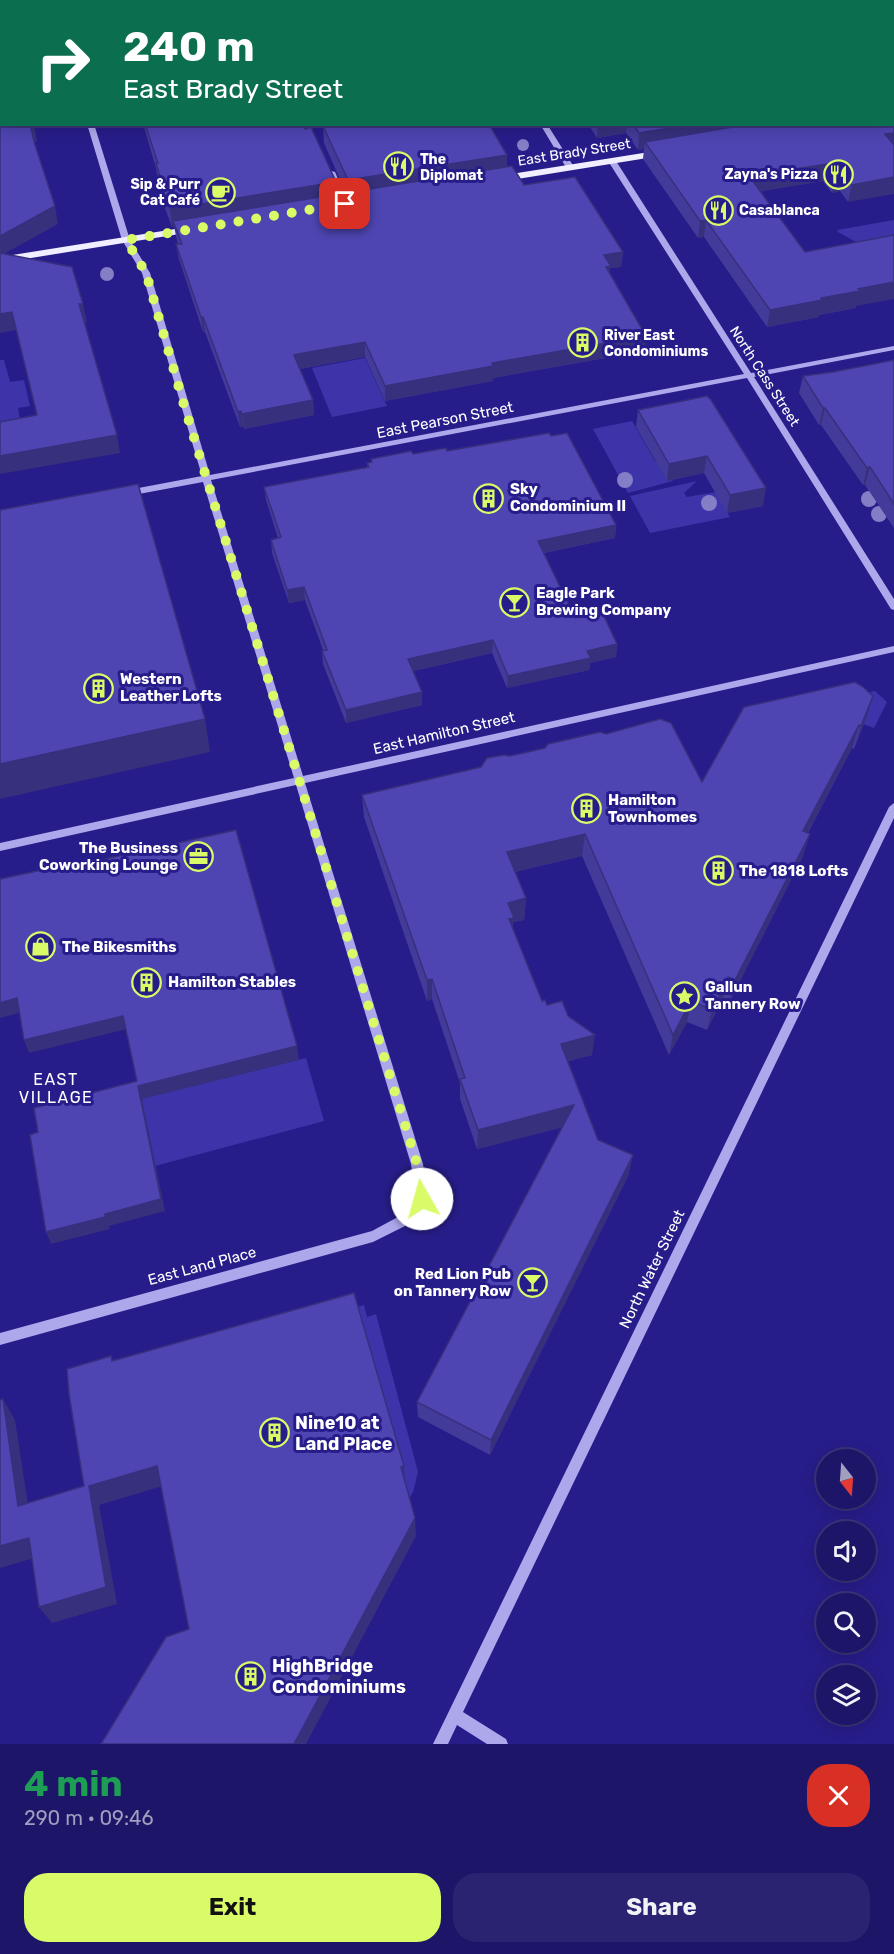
<!DOCTYPE html>
<html lang="en">
<head>
<meta charset="utf-8">
<style>
	:root { --surface:#1d1668; --page:#2a2371; --text:#f1f3f6; --muted:#a09fc0; --line:#3b357c; --accent:#d9fb67 }
	body { margin:0; font-family:Rubik,sans-serif; background:var(--page); color:var(--text); height:100vh; display:flex; flex-direction:column; font-size:22px; white-space:nowrap }
	* { box-sizing:border-box; margin:0 }
	p { font-size:20px; color:var(--muted) }
	.icon { flex:none; width:33px; height:33px; fill:none; stroke:currentColor; stroke-width:2; stroke-linecap:round; stroke-linejoin:round }
	.map { position:relative; height:1744px; overflow:hidden }
	.details { display:flex; flex-direction:column; background:var(--surface); flex:1 }
	.details>* { flex:none }
	.hud { position:absolute; left:0px; top:0px; width:894px; height:126px; box-shadow:0 3px 15px #0003,0 0 0 2px var(--line); background:#0b6e4f; color:#fff; overflow:hidden }
	.needle { width:39px; rotate:163deg }
	.fabs { position:absolute; left:816px; top:1449px; display:grid; gap:12px }
	.fabs a { display:grid; place-items:center; width:60px; height:60px; border-radius:50%; background:var(--surface); box-shadow:0 3px 15px #0003,0 0 0 2px var(--line); font-size:30px }
	.pin { position:absolute; display:grid; place-items:center; width:51px; height:51px; color:#fff; margin:-26px; border-radius:12px; box-shadow:0 3px 9px #0006 }
	.me { position:absolute; width:66px; margin:-33px; rotate:353deg; stroke-linejoin:round; filter:drop-shadow(0 0 4px #0008) }
	.turn { display:flex; align-items:center; gap:21px; height:126px; padding:0 24px; font-size:27px }
	.turn .icon { width:78px; height:78px; stroke-width:2.5 }
	.turn b { display:block; font-size:42px; line-height:51px }
	.round { display:grid; place-items:center; flex:none; width:63px; height:63px; border-radius:24px; background:var(--page) }
	.headline { display:flex; align-items:center; justify-content:space-between; height:102px; padding:0 24px }
	h1 { font-size:36px; font-weight:700; line-height:45px; color:#1e9e55 }
	.cta { display:flex; gap:12px; margin-top:auto; padding:12px 24px }
	.cta a { flex:1; height:69px; border-radius:24px; background:var(--accent); color:#111; font-size:24px; font-weight:700; line-height:69px; text-align:center }
	.cta a+a { background:var(--page); color:var(--text) }
	.map>svg:first-child { display:block }
</style>
</head>
<body>
<div class="map">
<svg width="894" height="1744" viewBox="0 0 894 1744">
	<rect width="100%" height="100%" fill="#271d8a"/>
	<path fill="#3d34aa" d="M 894,220 L 894,244 L 867,248 L 838,232 L 837,230 Z
		M 365,358 L 387,406 L 332,417 L 312,368 Z
		M 0,360 L 4,360 L 10,382 L 24,380 L 30,406 L 18,408 L 20,421 L 0,437 Z
		M 632,421 L 655,461 L 673,481 L 628,493 L 593,429 Z
		M 697,481 L 684,493 L 687,497 L 716,492 L 730,517 L 650,533 L 630,496 Z
		M 875,691 L 887,702 L 874,728 L 863,724 L 827,702 Z
		M 306,1058 L 324,1121 L 155,1166 L 140,1099 Z
		M 364,1305 L 367,1317 L 376,1314 L 418,1472 L 413,1492 L 407,1502 L 352,1309 Z"/>
	<g fill="none" stroke-linecap="round" stroke-linejoin="round">
		<path fill="#ada8ec" fill-rule="evenodd" d="M 49,0 L 55,0 L 55,2 L 49,2 Z
			M 463,0 L 469,0 L 470,2 L 464,2 Z
			M 87,124 L 94,124 L 130,240 L 150,273 L 210,475 L 744,374 L 608,161 L 612,159 L 616,161 L 751,373 L 894,346 L 894,350 L 754,377 L 894,599 L 894,610 L 891,609 L 747,378 L 211,480 L 303,776 L 894,646 L 894,652 L 305,783 L 423,1164 L 428,1199 L 426,1203 L 405,1226 L 373,1242 L 0,1345 L 0,1333 L 372,1231 L 396,1218 L 416,1198 L 411,1164 L 296,785 L 0,851 L 0,843 L 294,778 L 203,482 L 128,496 L 124,493 L 128,490 L 202,476 L 142,273 L 122,240 Z
			M 540,124 L 547,124 L 574,167 L 573,169 L 567,169 Z
			M 328,170 L 335,172 L 349,204 L 348,206 L 341,204 L 327,172 Z
			M 894,803 L 894,818 L 463,1712 L 506,1739 L 508,1744 L 487,1744 L 457,1725 L 448,1744 L 433,1744 L 889,807 Z"/>
		<path fill="#f0eeff" fill-rule="evenodd" d="M 861,0 L 871,0 L 871,2 L 862,2 Z
			M 892,26 L 894,27 L 894,34 L 892,33 Z
			M 662,150 L 666,151 L 666,155 L 499,182 L 494,179 L 499,176 Z
			M 194,226 L 199,229 L 198,231 L 0,263 L 0,257 Z"/>
	</g>
	<g fill="#847ec7">
		<circle cx="523" cy="145" r="6"/>
		<circle cx="107" cy="274" r="7"/>
		<circle cx="625" cy="480" r="8"/>
		<circle cx="869" cy="499" r="8"/>
		<circle cx="709" cy="503" r="8"/>
		<circle cx="879" cy="514" r="8"/>
	</g>
	<path fill="#433b99" d="M 143,124 L 303,124 L 336,182 L 336,195 L 346,193 L 324,143 L 323,126 L 507,155 L 507,167 L 524,185 L 623,252 L 621,267 L 610,268 L 610,274 L 646,336 L 645,351 L 493,378 L 493,381 L 385,401 L 365,357 L 300,369 L 313,400 L 314,415 L 244,429 L 243,426 L 240,427 L 205,332 L 203,332 L 179,259 L 176,244 L 178,244 L 176,236 L 174,226 L 172,227 L 162,200 L 156,168 Z
		M 588,124 L 892,124 L 848,202 L 840,191 L 832,193 L 823,181 L 760,191 L 805,252 L 856,306 L 856,308 L 819,315 L 819,317 L 767,327 L 704,237 L 698,238 L 643,159 L 644,149 L 638,150 L 626,133 L 597,138 Z
		M 894,360 L 894,528 L 865,485 L 863,485 L 821,425 L 819,425 L 799,393 L 803,376 L 833,372 Z
		M 711,400 L 763,506 L 727,513 L 704,473 L 667,481 L 636,427 L 638,410 Z
		M 447,451 L 616,525 L 615,538 L 544,553 L 575,618 L 617,644 L 616,657 L 590,663 L 589,670 L 507,688 L 492,653 L 427,668 L 413,671 L 422,692 L 422,705 L 346,723 L 323,664 L 322,651 L 323,650 L 305,600 L 289,603 L 272,553 L 271,540 L 278,538 L 266,500 L 264,487 L 367,468 L 367,463 L 371,462 L 371,459 Z
		M 866,719 L 854,749 L 852,748 L 808,833 L 803,856 L 730,1001 L 723,998 L 707,1030 L 687,1022 L 669,1055 L 582,856 L 515,872 L 526,898 L 524,920 L 513,922 L 513,930 L 542,1001 L 568,1016 L 592,1055 L 568,1061 L 598,1140 L 629,1174 L 490,1455 L 418,1417 L 417,1402 L 563,1127 L 477,1149 L 460,1099 L 460,1083 L 432,999 L 427,1001 L 364,817 L 362,795 L 481,767 L 510,756 L 702,782 Z"/>
	<path fill="#37307d" d="M 30,124 L 34,124 L 37,141 L 34,142 Z
		M 598,124 L 627,124 L 626,133 L 597,138 Z
		M 694,124 L 758,124 L 645,142 L 644,149 L 638,150 L 639,133 Z
		M 894,133 L 894,149 L 885,134 Z
		M 507,155 L 507,172 L 349,198 L 348,180 Z
		M 827,164 L 823,181 L 746,194 L 749,176 Z
		M 843,174 L 840,191 L 832,193 L 836,175 Z
		M 894,177 L 894,194 L 848,202 L 852,185 Z
		M 336,182 L 337,200 L 173,221 L 174,226 L 172,227 L 170,209 Z
		M 55,206 L 58,224 L 0,256 L 0,236 Z
		M 706,220 L 704,237 L 698,238 L 700,221 Z
		M 623,252 L 621,267 L 610,268 L 609,281 L 605,269 L 604,255 Z
		M 894,282 L 894,299 L 856,306 L 856,308 L 819,315 L 819,317 L 767,327 L 770,310 L 858,289 Z
		M 79,304 L 83,304 L 87,322 L 82,323 Z
		M 12,312 L 16,330 L 0,333 L 0,314 Z
		M 201,317 L 203,317 L 205,332 L 203,332 Z
		M 646,336 L 645,351 L 493,378 L 493,381 L 385,401 L 385,386 L 492,363 Z
		M 365,342 L 365,357 L 300,369 L 294,355 Z
		M 313,400 L 314,415 L 244,429 L 242,414 Z
		M 823,408 L 825,408 L 821,425 L 819,425 Z
		M 241,411 L 243,426 L 240,427 L 238,412 Z
		M 117,435 L 120,453 L 0,474 L 0,456 Z
		M 707,456 L 704,473 L 667,481 L 669,464 Z
		M 870,467 L 865,485 L 863,485 L 867,468 Z
		M 766,488 L 763,506 L 727,513 L 730,495 Z
		M 616,525 L 615,538 L 537,554 L 538,541 Z
		M 304,587 L 305,600 L 289,603 L 287,590 Z
		M 493,640 L 492,653 L 409,672 L 408,659 Z
		M 617,644 L 616,657 L 590,663 L 589,670 L 507,688 L 508,676 L 587,651 Z
		M 422,692 L 422,705 L 346,723 L 346,710 Z
		M 873,696 L 866,719 L 854,749 L 861,726 Z
		M 205,719 L 210,752 L 0,799 L 0,764 Z
		M 859,725 L 852,748 L 797,853 L 803,831 Z
		M 585,834 L 582,856 L 506,874 L 507,852 Z
		M 810,834 L 803,856 L 730,1001 L 735,980 Z
		M 526,898 L 524,920 L 513,922 L 512,939 L 507,940 L 508,903 Z
		M 728,977 L 723,998 L 707,1030 L 712,1010 Z
		M 432,979 L 432,999 L 427,1001 L 427,980 Z
		M 17,998 L 22,1012 L 0,1018 L 0,1003 Z
		M 691,1001 L 687,1022 L 669,1055 L 673,1035 Z
		M 123,1016 L 127,1029 L 29,1053 L 24,1040 Z
		M 595,1035 L 592,1055 L 559,1064 L 561,1044 Z
		M 297,1046 L 299,1060 L 142,1099 L 165,1211 L 109,1226 L 110,1229 L 51,1244 L 46,1232 L 105,1214 L 138,1086 Z
		M 574,1105 L 572,1125 L 477,1149 L 478,1130 Z
		M 633,1155 L 629,1174 L 490,1455 L 491,1440 Z
		M 3,1399 L 15,1420 L 31,1524 L 18,1506 Z
		M 157,1466 L 166,1485 L 99,1505 L 117,1604 L 52,1623 L 39,1607 L 89,1486 Z
		M 404,1466 L 405,1486 L 401,1467 Z
		M 415,1518 L 416,1536 L 306,1744 L 294,1744 Z
		M 29,1538 L 41,1556 L 0,1568 L 0,1546 Z"/>
	<path fill="#4e45b2" stroke="#37307d" stroke-width="1.5" d="M 126,0 L 408,0 L 409,2 L 126,2 Z
		M 532,0 L 836,0 L 837,2 L 533,2 Z
		M 0,33 L 2,33 L 2,124 L 30,124 L 35,145 L 55,206 L 0,236 Z
		M 892,62 L 894,64 L 894,133 L 885,134 L 894,145 L 894,177 L 852,185 L 843,174 L 836,175 L 827,164 L 749,176 L 805,252 L 894,235 L 894,282 L 858,289 L 860,291 L 821,298 L 822,300 L 770,310 L 706,220 L 700,221 L 645,142 L 750,124 L 892,124 Z
		M 145,124 L 303,124 L 305,129 L 311,127 L 336,182 L 170,209 L 160,183 L 162,183 L 156,163 L 158,163 Z
		M 330,124 L 489,124 L 507,155 L 348,180 L 323,126 Z
		M 633,124 L 694,124 L 639,133 Z
		M 512,166 L 524,185 L 575,177 L 623,252 L 604,255 L 611,266 L 606,267 L 646,336 L 492,363 L 493,366 L 385,386 L 365,342 L 298,354 L 294,355 L 313,400 L 242,414 L 241,411 L 238,412 L 203,317 L 201,317 L 176,244 L 182,244 L 173,221 Z
		M 0,253 L 72,267 L 83,304 L 79,304 L 117,435 L 0,456 L 0,422 L 37,415 L 12,312 L 0,314 Z
		M 894,360 L 894,504 L 870,467 L 867,468 L 825,408 L 823,408 L 803,376 L 833,372 Z
		M 707,396 L 711,400 L 766,488 L 730,495 L 707,456 L 669,464 L 638,410 Z
		M 549,433 L 551,436 L 567,433 L 616,525 L 538,541 L 575,618 L 602,612 L 617,644 L 587,651 L 591,658 L 508,676 L 493,640 L 426,655 L 408,659 L 422,692 L 346,710 L 322,651 L 327,650 L 304,587 L 287,590 L 271,540 L 281,537 L 264,487 L 369,467 L 367,463 L 372,462 L 371,459 L 411,451 L 413,454 L 446,448 L 447,451 Z
		M 138,484 L 205,719 L 0,764 L 0,510 Z
		M 855,682 L 863,687 L 873,696 L 861,726 L 859,725 L 803,831 L 810,834 L 735,980 L 728,977 L 712,1010 L 691,1001 L 673,1035 L 585,834 L 507,852 L 526,898 L 508,903 L 514,918 L 509,919 L 542,1001 L 545,1000 L 547,1005 L 562,1001 L 568,1016 L 595,1035 L 561,1044 L 598,1140 L 633,1155 L 491,1440 L 417,1402 L 574,1105 L 478,1130 L 460,1079 L 465,1078 L 432,979 L 427,980 L 362,795 L 481,767 L 487,758 L 504,755 L 510,756 L 545,748 L 548,744 L 600,732 L 606,734 L 660,719 L 671,723 L 702,782 L 744,707 Z
		M 236,830 L 297,1046 L 138,1086 L 161,1199 L 105,1214 L 105,1217 L 46,1232 L 30,1135 L 38,1132 L 34,1108 L 137,1081 L 123,1016 L 24,1040 L 17,998 L 0,1003 L 0,879 L 51,868 L 51,871 Z
		M 354,1293 L 404,1466 L 401,1467 L 415,1518 L 294,1744 L 101,1744 L 166,1637 L 189,1629 L 157,1466 L 89,1486 L 106,1587 L 39,1607 L 29,1538 L 0,1546 L 0,1400 L 3,1399 L 18,1506 L 84,1486 L 69,1394 L 67,1369 L 111,1356 L 112,1361 Z"/>
	<g fill="none" stroke-linecap="round" stroke-linejoin="round">
		<path stroke="#d9fb67" stroke-width="10" stroke-dasharray="0 18" d="M 345,204 L 126,240 L 146,273 L 184,405 L 417,1164 L 422,1186 L 422,1199"/>
	</g>
	<defs>
		<symbol id="restaurant-ring" viewBox="-11 -11 22 22"><circle r="9.5" fill="#271d8a" stroke="#d9fb67" stroke-width="1.5"/><path d="M-5-6h1v4h1v-4h1v4h1v-4h1v5L-1.5 .5V6h-2V.5L-5-1ZM5-6V6H3V1.5H1.5Q1.5-4 5-6Z" fill="#d9fb67"/></symbol>
		<symbol id="cafe-ring" viewBox="-11 -11 22 22"><circle r="9.5" fill="#271d8a" stroke="#d9fb67" stroke-width="1.5"/><path d="M-5.5-4.5H6V0H3Q3 3.5 0 3.5H-2.5Q-5.5 3.5-5.5 0ZM3-3.2v2h1.7v-2ZM-6 4.5H4V6H-6Z" fill="#d9fb67"/></symbol>
		<symbol id="building-ring" viewBox="-11 -11 22 22"><circle r="9.5" fill="#271d8a" stroke="#d9fb67" stroke-width="1.5"/><path d="M-4-6H4V6H1V3H-1V6H-4ZM-2.5-4.3h1.7v1.8h-1.7ZM.8-4.3h1.7v1.8H.8ZM-2.5-1h1.7V.8h-1.7ZM.8-1h1.7V.8H.8Z" fill="#d9fb67"/></symbol>
		<symbol id="bar-ring" viewBox="-11 -11 22 22"><circle r="9.5" fill="#271d8a" stroke="#d9fb67" stroke-width="1.5"/><path d="M-6-5H6L.8 .8V4.5H3.5V6h-7V4.5H-.8V.8Z" fill="#d9fb67"/></symbol>
		<symbol id="office-ring" viewBox="-11 -11 22 22"><circle r="9.5" fill="#271d8a" stroke="#d9fb67" stroke-width="1.5"/><path d="M-6-3h4V-5.5h4V-3h4V5H-6ZM-1-4.5V-3h2v-1.5ZM-6 0V1H6V0Z" fill="#d9fb67"/></symbol>
		<symbol id="shop-ring" viewBox="-11 -11 22 22"><circle r="9.5" fill="#271d8a" stroke="#d9fb67" stroke-width="1.5"/><path d="M-5-2.5h2.3a2.7 3.5 0 0 1 5.4 0H5L5.5 6h-11ZM-1.5-2.5h3a1.5 2.3 0 0 0-3 0Z" fill="#d9fb67"/></symbol>
		<symbol id="sight-ring" viewBox="-11 -11 22 22"><circle r="9.5" fill="#271d8a" stroke="#d9fb67" stroke-width="1.5"/><path d="M0-6L1.8-2.2L6-1.7L2.9 1.2L3.7 5.4L0 3.3L-3.7 5.4L-2.9 1.2L-6-1.7L-1.8-2.2Z" fill="#d9fb67"/></symbol>
	</defs>
	<g fill-rule="evenodd">
		<use href="#restaurant-ring" x="382" y="150" width="33" height="33"/>
		<use href="#restaurant-ring" x="822" y="158" width="33" height="33"/>
		<use href="#cafe-ring" x="204" y="176" width="33" height="33"/>
		<use href="#restaurant-ring" x="702" y="194" width="33" height="33"/>
		<use href="#building-ring" x="566" y="326" width="33" height="33"/>
		<use href="#building-ring" x="472" y="482" width="33" height="33"/>
		<use href="#bar-ring" x="498" y="586" width="33" height="33"/>
		<use href="#building-ring" x="82" y="672" width="33" height="33"/>
		<use href="#building-ring" x="570" y="792" width="33" height="33"/>
		<use href="#office-ring" x="182" y="840" width="33" height="33"/>
		<use href="#building-ring" x="702" y="854" width="33" height="33"/>
		<use href="#shop-ring" x="24" y="930" width="33" height="33"/>
		<use href="#building-ring" x="130" y="966" width="33" height="33"/>
		<use href="#sight-ring" x="668" y="980" width="33" height="33"/>
		<use href="#bar-ring" x="516" y="1266" width="33" height="33"/>
		<use href="#building-ring" x="258" y="1416" width="33" height="33"/>
		<use href="#building-ring" x="234" y="1660" width="33" height="33"/>
	</g>
	<g text-anchor="middle" stroke-width="6" stroke-linejoin="round" paint-order="stroke">
		<g font-size="14" fill="#fff" stroke="#271d8a">
			<text transform="translate(574 152) rotate(-9)" y="5">East Brady Street</text>
			<text transform="translate(765 376) rotate(57)" y="5">North Cass Street</text>
		</g>
		<g font-size="14" font-weight="bold" fill="#fff" stroke="#271d8a" text-anchor="start">
			<text x="420" y="164">The<tspan x="420" dy="16">Diplomat</tspan></text>
			<text x="818" y="179" text-anchor="end">Zayna's Pizza</text>
			<text x="200" y="189" text-anchor="end">Sip &amp; Purr<tspan x="200" dy="16">Cat Café</tspan></text>
			<text x="739" y="215">Casablanca</text>
			<text x="604" y="340">River East<tspan x="604" dy="16">Condominiums</tspan></text>
		</g>
		<g font-size="15" fill="#fff" stroke="#271d8a">
			<text transform="translate(445 420) rotate(-11)" y="5">East Pearson Street</text>
			<text transform="translate(444 733) rotate(-13)" y="5">East Hamilton Street</text>
			<text transform="translate(202 1266) rotate(-15)" y="5">East Land Place</text>
			<text transform="translate(652 1269) rotate(-64)" y="5">North Water Street</text>
		</g>
		<g font-size="15" font-weight="bold" fill="#fff" stroke="#271d8a" text-anchor="start">
			<text x="510" y="494">Sky<tspan x="510" dy="17">Condominium II</tspan></text>
			<text x="536" y="598">Eagle Park<tspan x="536" dy="17">Brewing Company</tspan></text>
			<text x="120" y="684">Western<tspan x="120" dy="17">Leather Lofts</tspan></text>
			<text x="608" y="805">Hamilton<tspan x="608" dy="17">Townhomes</tspan></text>
			<text x="178" y="853" text-anchor="end">The Business<tspan x="178" dy="17">Coworking Lounge</tspan></text>
			<text x="739" y="876">The 1818 Lofts</text>
			<text x="62" y="952">The Bikesmiths</text>
			<text x="168" y="987">Hamilton Stables</text>
			<text x="705" y="992">Gallun<tspan x="705" dy="17">Tannery Row</tspan></text>
			<text x="511" y="1279" text-anchor="end">Red Lion Pub<tspan x="511" dy="17">on Tannery Row</tspan></text>
		</g>
		<g font-size="16" letter-spacing="1.5" fill="#fff" stroke="#271d8a">
			<text x="56" y="1085">EAST<tspan x="56" dy="18">VILLAGE</tspan></text>
		</g>
		<g font-size="18" font-weight="bold" fill="#fff" stroke="#271d8a" text-anchor="start">
			<text x="295" y="1429">Nine10 at<tspan x="295" dy="21">Land Place</tspan></text>
			<text x="272" y="1672">HighBridge<tspan x="272" dy="21">Condominiums</tspan></text>
		</g>
	</g>
</svg>
<div class="fabs">
<a><svg class="needle" viewBox="-14 -14 28 28"><path d="M0-13l5 13h-10z" fill="#e53935"/><path d="M0 13l5-13h-10z" fill="#a09fc0"/></svg></a>
<a><svg class="icon" aria-label="sound" viewBox="0 0 24 24"><path d="M4 9h4l5-4v14l-5-4H4zM17 9q2 3 0 6"/></svg></a>
<a><svg class="icon" aria-label="search" viewBox="0 0 24 24"><circle cx="10" cy="10" r="6"/><path d="M15 15l6 6"/></svg></a>
<a><svg class="icon" aria-label="layers" viewBox="0 0 24 24"><path d="M12 4l9 5-9 5-9-5zM3 14l9 5 9-5"/></svg></a>
</div>
<div class="pin" style="left:345px;top:204px;background:#d93025"><svg class="icon" aria-label="arrive" viewBox="0 0 24 24"><path d="M6 21V4h12l-3 4 3 4H6"/></svg></div>
<svg class="me" style="left:422px;top:1199px" viewBox="-20 -20 40 40"><circle r="19" fill="#fff"/><path d="M0-13L10 11 0 6-10 11z" fill="#d9fb67"/></svg>
<div class="hud">
<div class="turn"><svg class="icon" aria-label="right" viewBox="0 0 24 24"><path d="M7 20v-9h11M14 6l5 5-5 5"/></svg><div><b>240 m</b>East Brady Street</div></div>
</div>
</div>
<section class="details">
<div class="headline"><div><h1>4 min</h1><p>290 m · 09:46</p></div><a class="round" style="background:#d93025;color:#fff"><svg class="icon" aria-label="close" viewBox="0 0 24 24"><path d="M6 6l12 12M18 6L6 18"/></svg></a></div>
<div class="cta"><a>Exit</a><a>Share</a></div>
</section>
</body>
</html>
